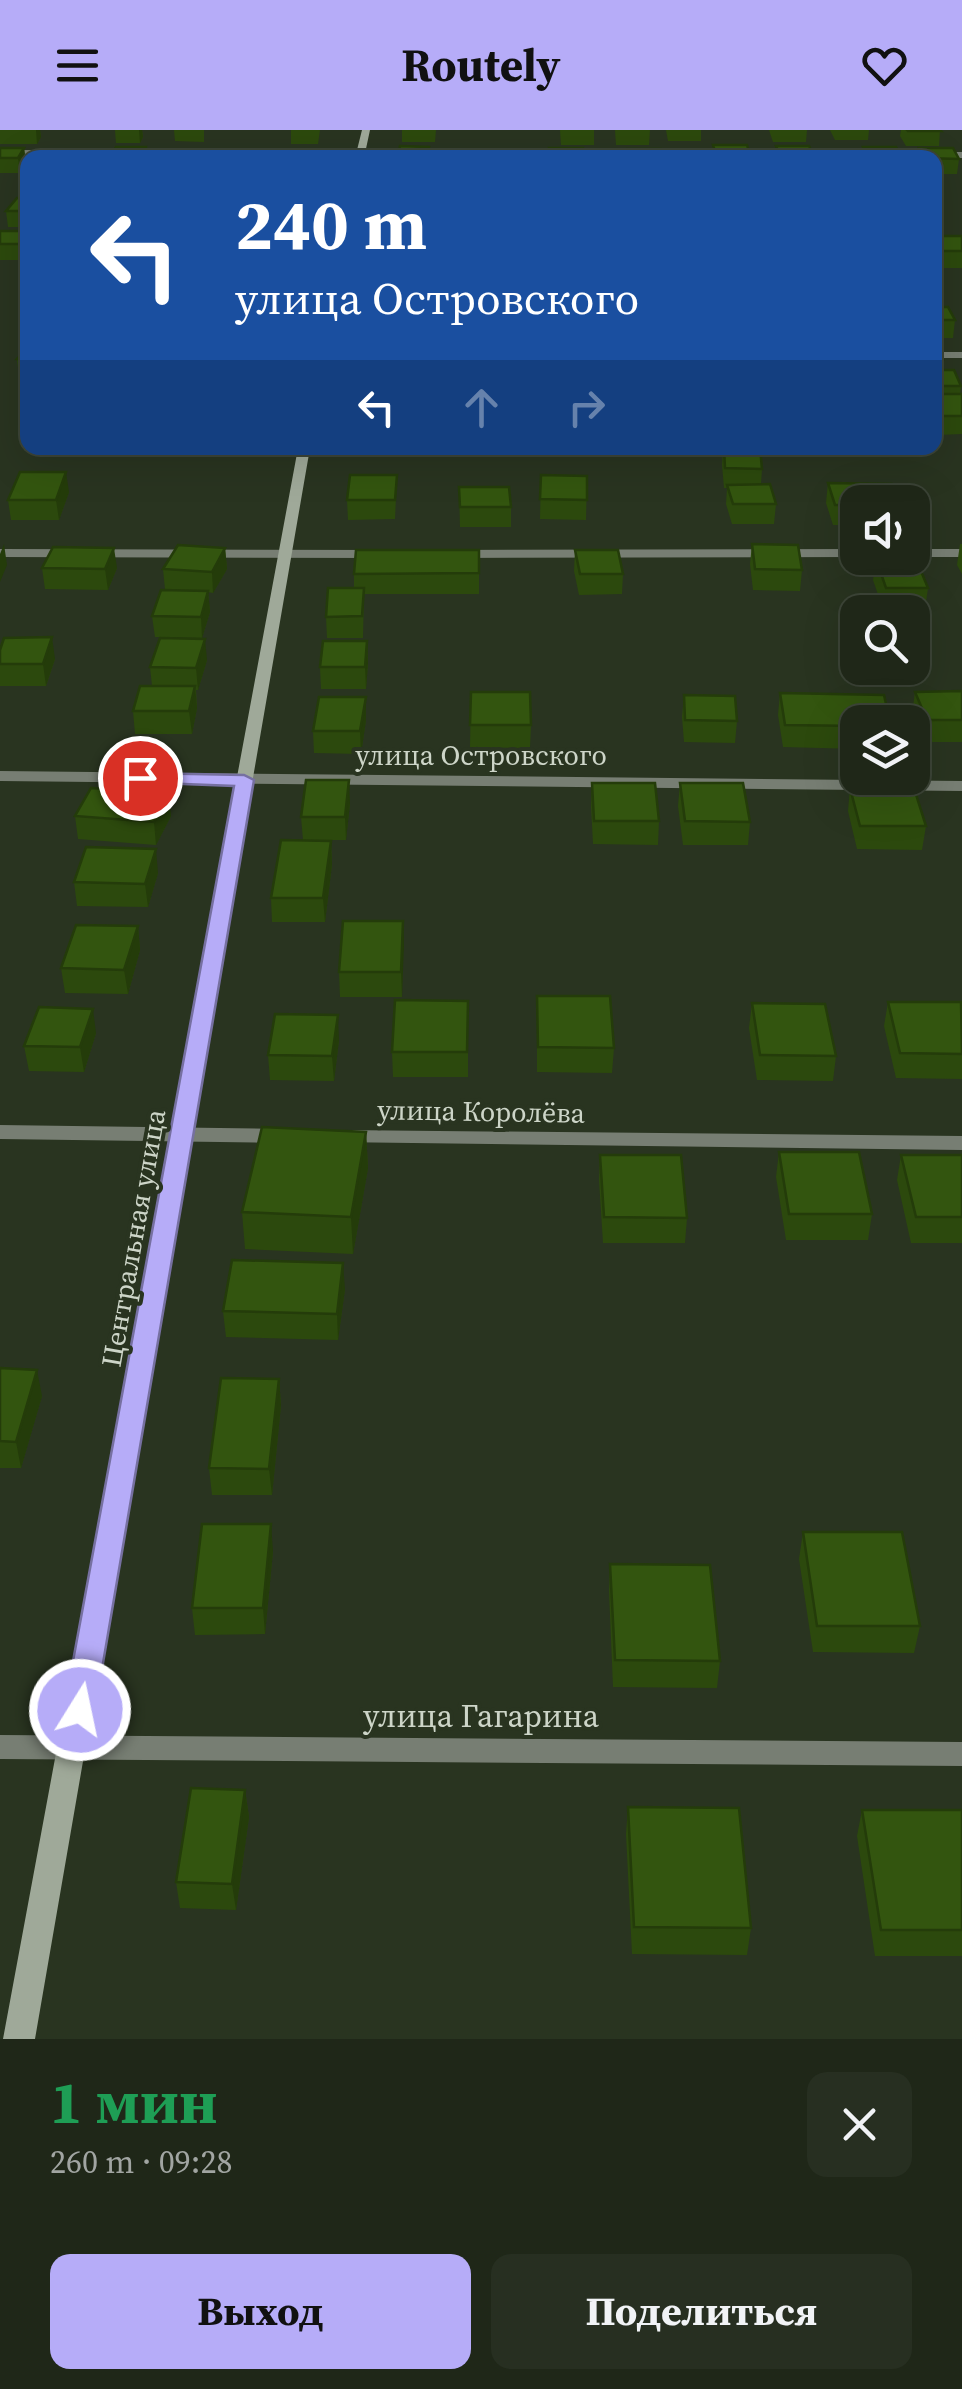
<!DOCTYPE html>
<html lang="ru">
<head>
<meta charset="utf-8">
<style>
	:root { --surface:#1f2718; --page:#272f21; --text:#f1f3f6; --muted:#a1a5a2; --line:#3c4437; --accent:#b6acf8 }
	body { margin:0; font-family:"Source Serif 4",serif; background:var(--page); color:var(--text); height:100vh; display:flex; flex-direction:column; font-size:38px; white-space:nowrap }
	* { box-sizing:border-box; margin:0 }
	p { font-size:32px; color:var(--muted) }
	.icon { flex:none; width:55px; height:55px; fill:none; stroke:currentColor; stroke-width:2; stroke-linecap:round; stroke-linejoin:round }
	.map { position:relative; height:1909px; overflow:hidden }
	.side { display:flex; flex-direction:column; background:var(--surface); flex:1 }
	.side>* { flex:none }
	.banner { position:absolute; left:20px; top:20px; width:922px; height:305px; border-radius:20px; box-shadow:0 10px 40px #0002,0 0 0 2px var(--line); background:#1a4fa0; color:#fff; overflow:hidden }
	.controls { position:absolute; left:840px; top:355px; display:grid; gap:20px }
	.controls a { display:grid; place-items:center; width:90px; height:90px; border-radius:20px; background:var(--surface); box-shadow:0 10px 40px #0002,0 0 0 2px var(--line); font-size:50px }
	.pin { position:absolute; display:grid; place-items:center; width:85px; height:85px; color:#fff; margin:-42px; border:5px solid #fff; border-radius:50%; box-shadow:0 2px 10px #0007 }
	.me { position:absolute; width:110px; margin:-55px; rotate:10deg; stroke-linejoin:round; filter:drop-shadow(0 0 8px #0008) }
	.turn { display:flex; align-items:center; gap:35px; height:210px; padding:0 50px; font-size:45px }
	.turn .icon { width:130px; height:130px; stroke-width:2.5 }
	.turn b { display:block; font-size:70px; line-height:85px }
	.lanes { display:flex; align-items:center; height:95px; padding:0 50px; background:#0003; justify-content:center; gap:50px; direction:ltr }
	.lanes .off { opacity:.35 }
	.round { display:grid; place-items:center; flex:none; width:105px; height:105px; border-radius:20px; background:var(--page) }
	.headline { display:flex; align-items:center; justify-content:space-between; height:170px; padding:0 50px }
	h1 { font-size:60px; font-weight:700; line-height:75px; color:#1e9e55 }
	.cta { display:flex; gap:20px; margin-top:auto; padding:20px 50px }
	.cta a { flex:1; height:115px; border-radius:20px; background:var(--accent); color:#111; font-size:40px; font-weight:700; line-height:115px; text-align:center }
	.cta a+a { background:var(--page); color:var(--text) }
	header { display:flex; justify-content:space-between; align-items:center; height:130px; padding:0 50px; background:var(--accent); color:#111; font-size:45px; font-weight:700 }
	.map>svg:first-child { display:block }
</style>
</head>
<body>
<header><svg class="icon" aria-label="menu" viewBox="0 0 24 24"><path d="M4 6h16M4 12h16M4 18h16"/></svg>Routely<svg class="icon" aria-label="heart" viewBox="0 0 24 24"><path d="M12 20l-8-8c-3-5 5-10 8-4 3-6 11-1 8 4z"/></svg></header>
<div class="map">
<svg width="962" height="1909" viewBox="0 0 962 1909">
	<rect width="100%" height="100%" fill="#293420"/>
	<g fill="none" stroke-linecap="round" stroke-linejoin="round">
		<path fill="#777e73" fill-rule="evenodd" d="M 0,20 L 962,22 L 962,28 L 0,26 Z
			M 935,222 L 962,222 L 962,228 L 935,228 Z
			M 0,419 L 383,420 L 390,424 L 383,428 L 0,427 Z
			M 858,419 L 858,427 L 452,428 L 445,424 L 452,420 Z
			M 912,419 L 962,419 L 962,427 L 912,427 Z
			M 0,641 L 962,651 L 962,661 L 0,651 Z
			M 0,995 L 283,999 L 293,1006 L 283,1013 L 0,1009 Z
			M 342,1000 L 962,1006 L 962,1020 L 335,1012 L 332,1007 Z
			M 0,1605 L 962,1612 L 962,1636 L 0,1629 Z"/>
		<path fill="#9fa999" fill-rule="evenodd" d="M 362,0 L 370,0 L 364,28 L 355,28 Z
			M 298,318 L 310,318 L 35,1909 L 3,1909 Z"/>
	</g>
	<path fill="#2c490d" d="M 0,0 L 40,0 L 41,7 L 37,14 L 0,14 Z
		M 115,0 L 142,0 L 143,7 L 140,13 L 116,13 Z
		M 174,0 L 204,0 L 204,12 L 175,11 Z
		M 291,0 L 320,0 L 318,14 L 291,14 Z
		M 402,0 L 436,0 L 435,12 L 402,12 Z
		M 560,0 L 594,0 L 594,15 L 561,15 Z
		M 615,0 L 650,0 L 649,15 L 616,15 Z
		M 666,0 L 701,0 L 701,11 L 668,11 Z
		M 769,0 L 807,0 L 806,12 L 773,12 Z
		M 830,0 L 869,0 L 868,10 L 835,10 Z
		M 901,0 L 940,0 L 939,16 L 906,16 L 900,6 Z
		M 713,15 L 750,25 L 750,28 L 712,28 Z
		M 776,16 L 814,26 L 814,28 L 775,28 Z
		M 0,18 L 24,18 L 26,33 L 20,43 L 0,43 Z
		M 919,18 L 959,29 L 957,44 L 935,44 L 935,28 L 918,28 Z
		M 28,68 L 28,97 L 8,97 L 6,81 Z
		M 0,101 L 28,101 L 28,130 L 0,130 Z
		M 935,106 L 962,106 L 962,138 L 938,138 L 935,131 Z
		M 935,177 L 955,190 L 953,208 L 935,208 Z
		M 935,214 L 943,229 L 942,240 L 961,256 L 960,264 L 962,264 L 962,304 L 937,305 L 935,301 Z
		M 28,217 L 28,248 L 19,247 L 17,229 Z
		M 723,318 L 762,339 L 761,354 L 776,374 L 774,394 L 732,394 L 726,374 L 727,358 L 724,358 L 722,335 Z
		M 397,345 L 395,389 L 348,390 L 347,370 Z
		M 541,345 L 587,346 L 586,390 L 540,389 Z
		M 828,353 L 858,372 L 858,395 L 833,395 L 826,373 Z
		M 459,357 L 511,377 L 511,397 L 460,397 Z
		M 69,362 L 59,390 L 11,390 L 8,370 Z
		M 752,414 L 802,440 L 800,461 L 753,460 L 750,434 Z
		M 960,414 L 962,414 L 962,444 L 957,435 Z
		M 225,418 L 227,439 L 213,463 L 208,462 L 210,482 L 202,508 L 155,507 L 152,486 L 184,461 L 165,459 L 163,439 Z
		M 479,420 L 479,464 L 364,464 L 363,508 L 327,508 L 326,487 L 354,458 L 354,444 Z
		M 575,420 L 623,444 L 622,464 L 579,465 L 574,441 Z
		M 876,429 L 928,458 L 925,479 L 883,479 L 873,450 Z
		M 42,438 L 117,438 L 108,460 L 45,459 Z
		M 367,511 L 368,533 L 366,559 L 321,559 L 320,537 Z
		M 0,520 L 55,529 L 46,556 L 0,556 Z
		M 207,530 L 198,560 L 196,560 L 197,578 L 192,604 L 135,604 L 133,581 L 152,556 L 150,537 Z
		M 962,561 L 962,612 L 924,612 L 912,584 L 915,562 Z
		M 471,562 L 531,595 L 530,618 L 470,617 Z
		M 780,563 L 858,592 L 858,619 L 783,617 L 778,585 Z
		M 684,565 L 737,591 L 735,613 L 684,612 L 682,587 Z
		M 366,590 L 361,624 L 314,623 L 313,601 Z
		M 592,653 L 659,691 L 658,715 L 593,714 L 591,676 Z
		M 680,653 L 750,692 L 748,715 L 683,715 L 678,676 Z
		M 850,658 L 926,696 L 922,720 L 857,719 L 848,681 Z
		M 168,663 L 171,686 L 156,715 L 78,709 L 75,686 Z
		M 350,673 L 346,710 L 303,710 L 301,687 Z
		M 331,711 L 332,734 L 325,792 L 272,792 L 271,768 Z
		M 158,743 L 148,777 L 77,776 L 74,752 Z
		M 403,791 L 402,867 L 340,867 L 339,842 Z
		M 138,796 L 140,820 L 128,864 L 65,863 L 61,838 Z
		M 537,866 L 614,918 L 612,943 L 537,942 Z
		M 468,871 L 468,947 L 393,947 L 392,922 Z
		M 888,872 L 962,875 L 962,949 L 896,948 L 884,896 Z
		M 752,873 L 836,926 L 833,951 L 757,950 L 749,898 Z
		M 96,903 L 84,942 L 29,941 L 24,916 Z
		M 339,910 L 334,951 L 270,950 L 268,925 Z
		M 366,1002 L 368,1038 L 353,1124 L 245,1119 L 242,1082 Z
		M 779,1022 L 872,1084 L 868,1110 L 786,1110 L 776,1047 Z
		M 600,1025 L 687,1088 L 685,1113 L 603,1113 L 599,1050 Z
		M 901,1025 L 962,1025 L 962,1113 L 911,1113 L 897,1050 Z
		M 345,1159 L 338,1210 L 226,1207 L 223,1181 Z
		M 0,1238 L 42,1266 L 21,1338 L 0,1338 Z
		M 279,1249 L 281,1275 L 272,1365 L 212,1365 L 209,1338 Z
		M 803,1402 L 920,1496 L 914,1523 L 813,1522 L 799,1429 Z
		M 273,1421 L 265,1504 L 195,1505 L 192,1478 Z
		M 610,1434 L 720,1531 L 717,1558 L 613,1557 L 609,1461 Z
		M 245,1660 L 249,1687 L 236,1780 L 180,1778 L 176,1752 Z
		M 628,1677 L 751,1798 L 747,1825 L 632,1824 L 626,1704 Z
		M 862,1680 L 962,1680 L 962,1826 L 875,1826 L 857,1706 Z"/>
	<path fill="#243c0a" d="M 36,0 L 40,0 L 41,7 L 37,14 Z
		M 139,0 L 142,0 L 143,7 L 140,13 Z
		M 146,17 L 146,28 L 112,28 L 112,24 Z
		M 24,18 L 26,33 L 20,43 L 18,28 Z
		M 66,342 L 69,362 L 59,390 L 56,370 Z
		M 4,414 L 7,435 L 0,452 L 0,424 Z
		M 114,418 L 117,438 L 108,460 L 105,439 Z
		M 225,418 L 227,439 L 213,463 L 212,442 Z
		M 208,461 L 210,482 L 202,508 L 201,487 Z
		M 52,507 L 55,529 L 46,556 L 43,534 Z
		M 205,509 L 207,530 L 198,560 L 196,538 Z
		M 367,511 L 368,533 L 366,559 L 365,537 Z
		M 195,556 L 197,578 L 192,604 L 189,581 Z
		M 366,567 L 366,590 L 361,624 L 360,601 Z
		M 349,650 L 350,673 L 346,710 L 345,687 Z
		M 168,663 L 171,686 L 156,715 L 154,692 Z
		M 331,711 L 332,734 L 325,792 L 323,768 Z
		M 156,719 L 158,743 L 148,777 L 145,754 Z
		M 403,791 L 404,815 L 402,867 L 401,842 Z
		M 138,796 L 140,820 L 128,864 L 124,840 Z
		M 93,879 L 96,903 L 84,942 L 80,917 Z
		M 338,885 L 339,910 L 334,951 L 332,926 Z
		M 366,1002 L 368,1038 L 353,1124 L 351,1087 Z
		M 343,1133 L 345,1159 L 338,1210 L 337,1184 Z
		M 37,1240 L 42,1266 L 21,1338 L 16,1312 Z
		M 279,1249 L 281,1275 L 272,1365 L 269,1339 Z
		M 271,1394 L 273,1421 L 265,1504 L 263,1478 Z
		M 245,1660 L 249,1687 L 236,1780 L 232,1754 Z"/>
	<path fill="#33550f" stroke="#243c0a" stroke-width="2.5" d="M 907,0 L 940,0 L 941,1 L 908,1 Z
		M 713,15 L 747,15 L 750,25 L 716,25 Z
		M 400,16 L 429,17 L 427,28 L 398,27 Z
		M 776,16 L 809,16 L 814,26 L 780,26 Z
		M 116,17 L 146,17 L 146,22 L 112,24 Z
		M 863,17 L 896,17 L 902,28 L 868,28 Z
		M 0,18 L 24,18 L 18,28 L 0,28 Z
		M 549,18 L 583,18 L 584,28 L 550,28 Z
		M 919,18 L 953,18 L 959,29 L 924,28 Z
		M 628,19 L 661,19 L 663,28 L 629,28 Z
		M 181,22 L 208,23 L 205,28 L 178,28 Z
		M 17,68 L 28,68 L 28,81 L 6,81 Z
		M 0,101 L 28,101 L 28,110 L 25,114 L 0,114 Z
		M 935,106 L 962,106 L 962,121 L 941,121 L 935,111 Z
		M 935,177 L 948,177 L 955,190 L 935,190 Z
		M 935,214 L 937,214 L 943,229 L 935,229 Z
		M 28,217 L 28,230 L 17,229 Z
		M 935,240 L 954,240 L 961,256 L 935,256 Z
		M 935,264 L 962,264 L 962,286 L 939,286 L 935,277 Z
		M 724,318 L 760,318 L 762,339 L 725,338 Z
		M 20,342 L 66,342 L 56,370 L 8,370 Z
		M 350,345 L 397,345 L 395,370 L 347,370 Z
		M 541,345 L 587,346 L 587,370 L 540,369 Z
		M 828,353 L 892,354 L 900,372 L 858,372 L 858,375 L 835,375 Z
		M 770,354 L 776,374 L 733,374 L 727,355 Z
		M 459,357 L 509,357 L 511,377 L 460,377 Z
		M 752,414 L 798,415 L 802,440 L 755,439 Z
		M 178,415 L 225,418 L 212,442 L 163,439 Z
		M 53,417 L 114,418 L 105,439 L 42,438 Z
		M 356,420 L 479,420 L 479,443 L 354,444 Z
		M 575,420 L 618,420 L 623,444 L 580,444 Z
		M 876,429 L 916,429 L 928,458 L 886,458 Z
		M 328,458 L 364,458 L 362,486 L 326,487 Z
		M 161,460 L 208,461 L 201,487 L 152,486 Z
		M 52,507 L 43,534 L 0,534 L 0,520 L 4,508 Z
		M 160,508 L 205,509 L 196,538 L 150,537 Z
		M 323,511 L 367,511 L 365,537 L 320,537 Z
		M 140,556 L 195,556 L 189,581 L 133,581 Z
		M 962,561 L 962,590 L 927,590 L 915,562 Z
		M 471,562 L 530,562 L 531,595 L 470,595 Z
		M 780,563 L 884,565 L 890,592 L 858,592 L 858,596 L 785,595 Z
		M 684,565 L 735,566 L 737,591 L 685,590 Z
		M 319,567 L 366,567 L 360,601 L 313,601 Z
		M 306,650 L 349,650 L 345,687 L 301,687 Z
		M 592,653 L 655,653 L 659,691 L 594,691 Z
		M 680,653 L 743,653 L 750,692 L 685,691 Z
		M 91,658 L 168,663 L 154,692 L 75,686 Z
		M 850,658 L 914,658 L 926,696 L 860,696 Z
		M 281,710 L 331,711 L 323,768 L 271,768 Z
		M 86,717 L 156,719 L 145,754 L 74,752 Z
		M 343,791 L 403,791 L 401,842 L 339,842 Z
		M 76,795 L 138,796 L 124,840 L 61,838 Z
		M 537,866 L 610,866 L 614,918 L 538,917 Z
		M 395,870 L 468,871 L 467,922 L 392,922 Z
		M 888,872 L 961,872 L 962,924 L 900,923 Z
		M 752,873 L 825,874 L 836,926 L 760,925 Z
		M 39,877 L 93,879 L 80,917 L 24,916 Z
		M 275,884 L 338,885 L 332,926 L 268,925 Z
		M 262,997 L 366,1002 L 351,1087 L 242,1082 Z
		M 779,1022 L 859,1022 L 872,1084 L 789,1084 Z
		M 600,1025 L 681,1025 L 687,1088 L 604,1087 Z
		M 901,1025 L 962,1025 L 962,1087 L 916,1087 Z
		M 232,1130 L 343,1133 L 337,1184 L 223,1181 Z
		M 0,1238 L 37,1240 L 16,1312 L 0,1311 Z
		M 221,1248 L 279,1249 L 269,1339 L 209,1338 Z
		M 202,1394 L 271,1394 L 263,1478 L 192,1478 Z
		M 803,1402 L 902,1402 L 920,1496 L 817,1496 Z
		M 610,1434 L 710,1435 L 720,1531 L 615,1530 Z
		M 191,1658 L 245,1660 L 232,1754 L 176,1752 Z
		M 628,1677 L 739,1678 L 751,1798 L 634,1797 Z
		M 862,1680 L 962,1680 L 962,1800 L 881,1800 Z"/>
	<path fill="#b6acf8" stroke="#7670a1" stroke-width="2.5" d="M 140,643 L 244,645 L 254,650 L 95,1580 L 91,1589 L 80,1593 L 68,1589 L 64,1580 L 234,656 L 133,652 L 133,644 Z"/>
	<g text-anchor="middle" stroke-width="8" stroke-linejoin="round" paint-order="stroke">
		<g font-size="28" fill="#cdd5c8" stroke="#293420">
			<text x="481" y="635">улица Островского</text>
			<text transform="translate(481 981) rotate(1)" y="10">улица Королёва</text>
			<text transform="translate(133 1108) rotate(-80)" y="10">Центральная улица</text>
		</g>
		<g font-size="32" fill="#cdd5c8" stroke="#293420">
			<text x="481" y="1597">улица Гагарина</text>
		</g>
	</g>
</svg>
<div class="controls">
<a><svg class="icon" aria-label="sound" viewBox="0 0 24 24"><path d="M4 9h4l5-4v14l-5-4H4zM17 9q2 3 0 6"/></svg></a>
<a><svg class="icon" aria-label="search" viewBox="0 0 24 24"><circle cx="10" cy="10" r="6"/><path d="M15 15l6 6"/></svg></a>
<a><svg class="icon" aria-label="layers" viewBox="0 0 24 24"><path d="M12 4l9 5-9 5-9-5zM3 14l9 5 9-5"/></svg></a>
</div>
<div class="pin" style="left:140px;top:648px;background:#d93025"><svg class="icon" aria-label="arrive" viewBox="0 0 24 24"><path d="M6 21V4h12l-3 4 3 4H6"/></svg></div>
<svg class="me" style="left:80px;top:1580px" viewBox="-20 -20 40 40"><circle r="17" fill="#b6acf8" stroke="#fff" stroke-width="3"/><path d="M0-11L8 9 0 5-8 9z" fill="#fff"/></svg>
<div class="banner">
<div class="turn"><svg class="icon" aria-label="left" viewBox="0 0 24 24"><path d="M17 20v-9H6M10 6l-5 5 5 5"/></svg><div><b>240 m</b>улица Островского</div></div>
<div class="lanes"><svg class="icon" aria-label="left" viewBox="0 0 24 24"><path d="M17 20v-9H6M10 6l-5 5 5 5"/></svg><svg class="icon off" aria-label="ahead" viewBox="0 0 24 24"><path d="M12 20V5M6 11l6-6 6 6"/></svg><svg class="icon off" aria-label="right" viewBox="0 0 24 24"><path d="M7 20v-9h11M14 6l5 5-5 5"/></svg></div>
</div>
</div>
<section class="side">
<div class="headline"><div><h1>1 мин</h1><p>260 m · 09:28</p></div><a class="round"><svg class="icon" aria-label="close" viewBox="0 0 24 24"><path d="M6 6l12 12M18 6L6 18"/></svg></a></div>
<div class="cta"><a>Выход</a><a>Поделиться</a></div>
</section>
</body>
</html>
